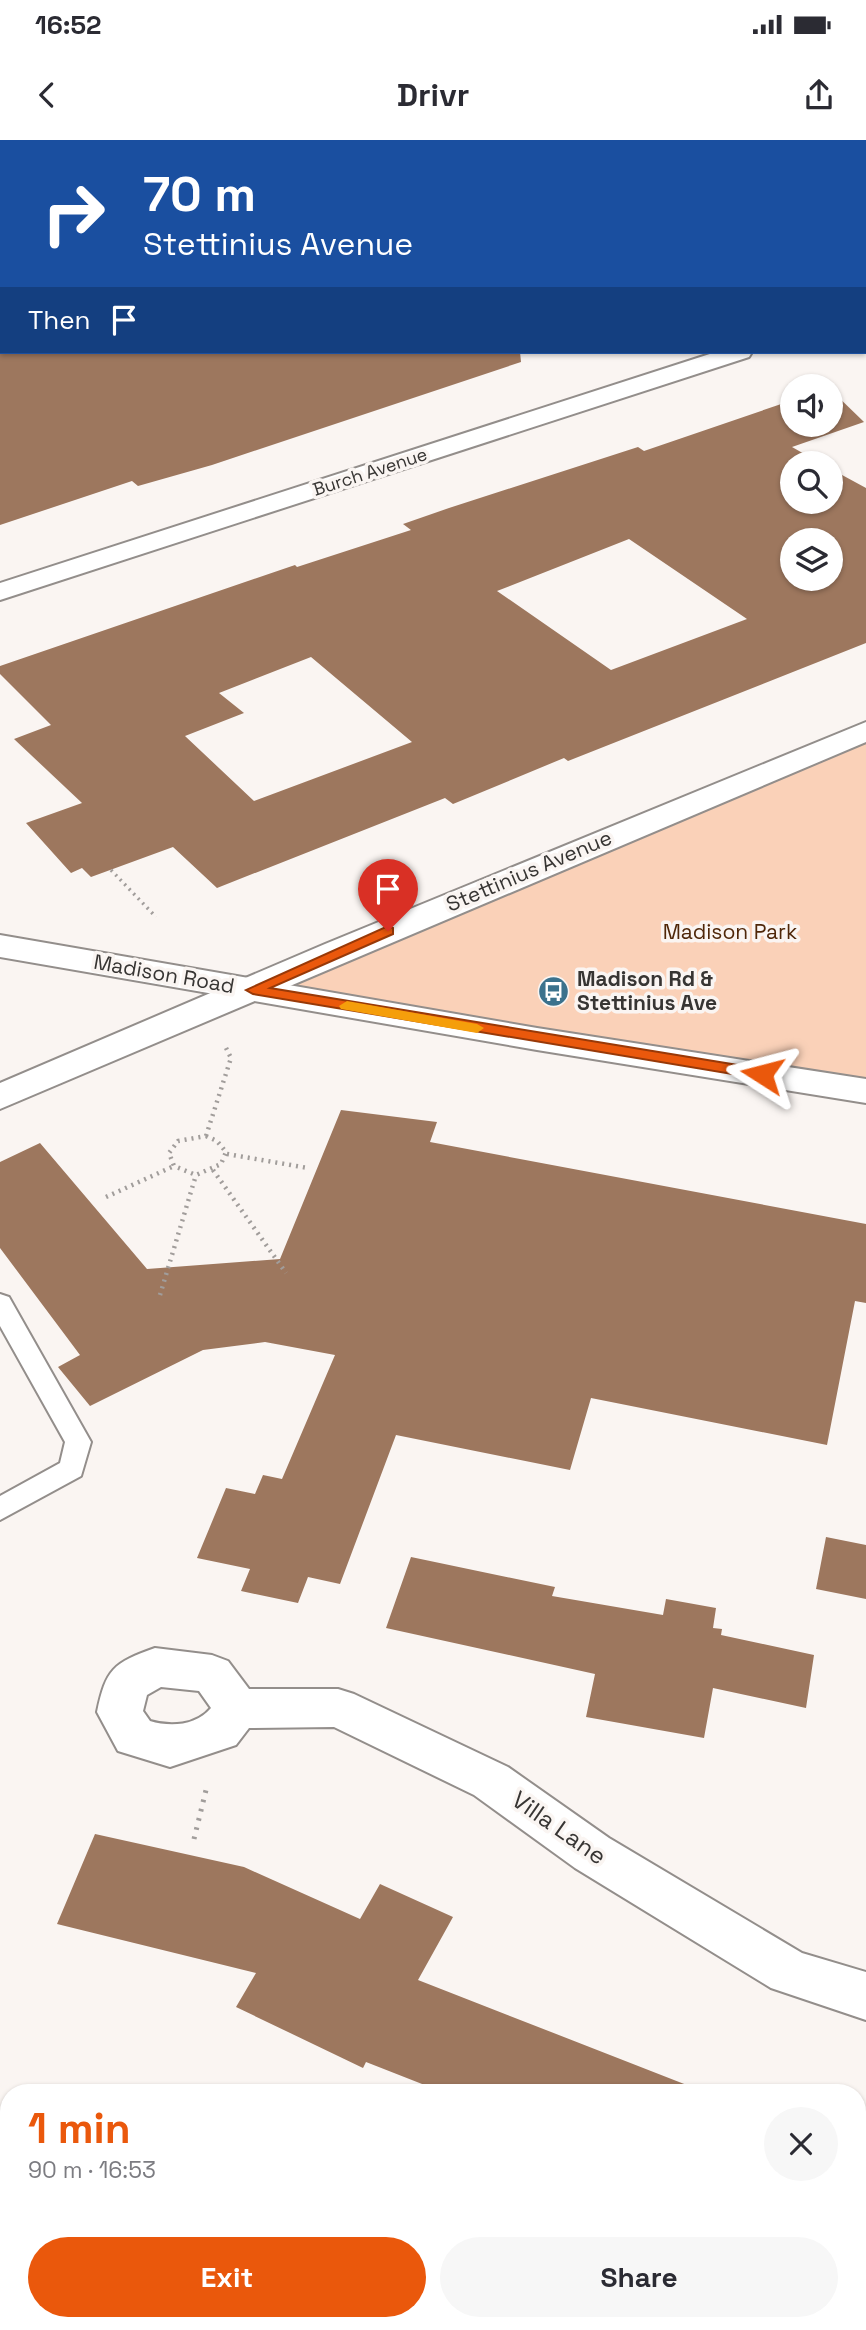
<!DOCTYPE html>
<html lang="en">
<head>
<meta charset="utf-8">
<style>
	:root { --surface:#fff; --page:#f7f7f7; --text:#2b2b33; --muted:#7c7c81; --accent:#ea580c }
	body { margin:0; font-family:"Space Grotesk",sans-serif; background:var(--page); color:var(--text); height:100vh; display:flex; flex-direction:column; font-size:26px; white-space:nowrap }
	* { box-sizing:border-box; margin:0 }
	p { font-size:23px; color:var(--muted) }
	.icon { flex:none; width:38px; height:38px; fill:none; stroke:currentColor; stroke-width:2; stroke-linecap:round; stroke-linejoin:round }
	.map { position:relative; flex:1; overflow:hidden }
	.panel { position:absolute; left:0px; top:1944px; width:866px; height:247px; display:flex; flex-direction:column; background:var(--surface); border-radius:28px 28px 0 0; box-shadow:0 2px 5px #0004 }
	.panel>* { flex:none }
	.top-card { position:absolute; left:0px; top:0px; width:866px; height:214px; box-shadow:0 2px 5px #0004; background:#1a4fa0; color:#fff; overflow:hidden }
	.buttons { position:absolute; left:780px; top:234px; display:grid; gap:14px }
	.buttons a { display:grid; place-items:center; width:63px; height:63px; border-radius:50%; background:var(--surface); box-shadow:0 2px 5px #0004; font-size:35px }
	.pin { position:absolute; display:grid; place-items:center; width:60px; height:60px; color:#fff; margin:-72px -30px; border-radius:50% 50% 50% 0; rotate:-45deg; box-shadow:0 0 7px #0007 }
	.pin .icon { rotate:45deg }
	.me { position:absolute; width:77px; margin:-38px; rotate:279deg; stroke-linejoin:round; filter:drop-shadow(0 0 5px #0008) }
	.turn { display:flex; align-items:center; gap:24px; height:147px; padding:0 28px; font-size:32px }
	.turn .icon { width:91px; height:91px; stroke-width:2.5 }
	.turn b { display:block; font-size:49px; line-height:60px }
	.then { display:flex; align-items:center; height:66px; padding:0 28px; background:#0003; gap:14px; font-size:26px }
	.round { display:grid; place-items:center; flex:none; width:74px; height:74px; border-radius:37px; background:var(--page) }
	.summary { display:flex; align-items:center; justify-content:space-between; height:119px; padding:0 28px }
	h1 { font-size:42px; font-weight:700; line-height:52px; color:var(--accent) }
	.primary-button { display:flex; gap:14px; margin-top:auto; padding:14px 28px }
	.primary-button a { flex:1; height:80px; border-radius:42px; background:var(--accent); color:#fff; font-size:28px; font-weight:700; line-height:80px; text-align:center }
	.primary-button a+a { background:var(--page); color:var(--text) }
	.status { display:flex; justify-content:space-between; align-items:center; height:49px; padding:0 35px; background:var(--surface); direction:ltr }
	.status svg { height:19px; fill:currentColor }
	header { display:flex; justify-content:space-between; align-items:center; height:91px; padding:0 28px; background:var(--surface); font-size:32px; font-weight:700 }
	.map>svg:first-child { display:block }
</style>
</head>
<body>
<div class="status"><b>16:52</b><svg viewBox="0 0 49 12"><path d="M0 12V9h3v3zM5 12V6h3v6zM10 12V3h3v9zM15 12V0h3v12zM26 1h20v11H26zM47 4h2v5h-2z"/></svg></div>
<header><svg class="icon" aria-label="back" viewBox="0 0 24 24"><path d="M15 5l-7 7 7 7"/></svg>Drivr<svg class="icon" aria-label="share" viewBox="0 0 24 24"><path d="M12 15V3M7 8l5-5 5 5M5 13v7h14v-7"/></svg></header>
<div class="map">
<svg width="866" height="2190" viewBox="0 0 866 2190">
	<rect width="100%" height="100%" fill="#faf5f2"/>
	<path fill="#fad1b8" d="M 866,591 L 866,951 L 253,850 Z"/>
	<path fill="#9d775e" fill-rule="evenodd" d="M 0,212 L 520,212 L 521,222 L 212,325 L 138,346 L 132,341 L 0,385 Z
		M 831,250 L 864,282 L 792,307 L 822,324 L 793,324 L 793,362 L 831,362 L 831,329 L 866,348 L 866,503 L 568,621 L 564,618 L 453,664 L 445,658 L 217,748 L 173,707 L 91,737 L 82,728 L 71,733 L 26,683 L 82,663 L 14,599 L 51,585 L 0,534 L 0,526 L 295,425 L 297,427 L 411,390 L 403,384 L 449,368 L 638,307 L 644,311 L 793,260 L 793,285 L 831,285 ZM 629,399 L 747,479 L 611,530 L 497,451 ZM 793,401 L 831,401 L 831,439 L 793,439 ZM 311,517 L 412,602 L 254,661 L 185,596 L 244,573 L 219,553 Z
		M 341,970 L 437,982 L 430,1002 L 866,1084 L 866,1163 L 855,1161 L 827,1305 L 591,1258 L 570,1330 L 396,1295 L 340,1444 L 308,1437 L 298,1463 L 241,1451 L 250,1429 L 197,1418 L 226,1348 L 255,1354 L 263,1335 L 282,1339 L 335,1215 L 265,1202 L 203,1210 L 90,1266 L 58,1227 L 80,1215 L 0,1108 L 0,1022 L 40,1003 L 147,1129 L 280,1119 Z
		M 826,1397 L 866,1405 L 866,1459 L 816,1449 Z
		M 411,1417 L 555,1447 L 552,1456 L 663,1475 L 666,1459 L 716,1468 L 713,1488 L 722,1489 L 721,1495 L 814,1515 L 806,1568 L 713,1548 L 704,1598 L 586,1577 L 595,1534 L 386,1488 Z
		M 95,1694 L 244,1727 L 360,1779 L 380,1744 L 453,1777 L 418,1840 L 697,1949 L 696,1953 L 445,1953 L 366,1922 L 363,1928 L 236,1867 L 256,1833 L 57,1784 Z"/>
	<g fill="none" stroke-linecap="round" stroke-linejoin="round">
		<defs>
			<path id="service" d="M 0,1154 L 9,1157 L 91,1302 L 81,1336 L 0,1380 L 0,1356 L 60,1323 L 65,1302 L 0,1186 Z"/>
			<path id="minor" d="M 493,0 L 519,0 L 492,2 Z
				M 0,129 L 2,129 L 2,143 L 0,143 Z
				M 864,164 L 866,164 L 866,178 L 864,178 Z
				M 716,212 L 752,212 L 749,217 L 0,460 L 0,443 Z
				M 866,582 L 866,602 L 0,969 L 0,943 L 325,804 Z
				M 155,1508 L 212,1515 L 228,1521 L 249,1549 L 338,1549 L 354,1554 L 508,1627 L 609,1698 L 802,1813 L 866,1832 L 866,1880 L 771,1848 L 575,1728 L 474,1655 L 334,1587 L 249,1588 L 236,1605 L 170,1627 L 118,1611 L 97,1572 C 106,1529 113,1523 155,1508 ZM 161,1547 L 199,1551 L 211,1568 C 196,1586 170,1587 150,1581 L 143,1571 L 147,1555 Z
				M 0,2116 L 9,2117 L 9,2173 L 0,2172 Z
				M 153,2182 L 227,2182 L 230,2190 L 156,2190 Z"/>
			<path id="tertiary" d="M 693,0 L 716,0 L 717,2 L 695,2 Z
				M 864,84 L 866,85 L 866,99 L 864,98 Z"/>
			<path id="secondary" d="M 0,795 L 537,888 L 866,939 L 866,963 L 537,910 L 0,817 Z"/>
		</defs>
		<use href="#service" stroke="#938e8b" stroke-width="4"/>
		<use href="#minor" stroke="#938e8b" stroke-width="4"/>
		<use href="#tertiary" stroke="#938e8b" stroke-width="4"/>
		<use href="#secondary" stroke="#938e8b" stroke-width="4"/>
		<path stroke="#a19d9b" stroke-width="3.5" stroke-dasharray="2 4.5" stroke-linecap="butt" d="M 111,730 L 156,777"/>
		<path stroke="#a19d9b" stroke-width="4.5" stroke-dasharray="2 5" stroke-linecap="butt" d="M 206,996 L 217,1001 L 226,1012 L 221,1024 L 196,1035 L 174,1026 L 169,1013 L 178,1001 Z
			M 206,996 L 231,918 L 224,904
			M 227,1014 L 308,1028
			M 213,1030 L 286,1133
			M 106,1057 L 174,1026
			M 160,1155 L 196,1035"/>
		<path stroke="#a19d9b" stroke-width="5" stroke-dasharray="2.5 7" stroke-linecap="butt" d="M 194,1699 L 207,1646"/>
		<use href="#service" fill="#fff" fill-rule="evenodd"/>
		<use href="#minor" fill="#fff" fill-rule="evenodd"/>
		<use href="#tertiary" fill="#fff" fill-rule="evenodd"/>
		<use href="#secondary" fill="#fff" fill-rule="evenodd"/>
	</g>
	<path fill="#ea580c" stroke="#983908" stroke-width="2" d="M 388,786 L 393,788 L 393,794 L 270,848 L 762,929 L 770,934 L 762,939 L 253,854 L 246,850 Z"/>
	<path fill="#f59e0b" d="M 347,861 L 477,884 L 484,888 L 477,893 L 341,869 L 339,866 Z"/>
	<defs>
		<symbol id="bus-disc" viewBox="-11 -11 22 22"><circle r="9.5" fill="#3b728d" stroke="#faf5f2"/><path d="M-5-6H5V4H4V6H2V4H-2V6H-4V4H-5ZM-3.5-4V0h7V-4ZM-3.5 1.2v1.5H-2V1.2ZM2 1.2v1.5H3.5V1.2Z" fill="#fff"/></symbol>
	</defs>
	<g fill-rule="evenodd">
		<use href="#bus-disc" x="536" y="834" width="35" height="35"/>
	</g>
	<g text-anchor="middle" stroke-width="7" stroke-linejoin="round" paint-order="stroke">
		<g font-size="18" fill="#373533" stroke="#faf5f2">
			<text transform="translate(370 332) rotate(-18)" y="6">Burch Avenue</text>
		</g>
		<g font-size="21" fill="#373533" stroke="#faf5f2">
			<text transform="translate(529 731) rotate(-23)" y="7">Stettinius Avenue</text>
			<text transform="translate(164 834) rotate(10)" y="7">Madison Road</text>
		</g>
		<g font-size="21" fill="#4f2709" stroke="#faf5f2">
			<text x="730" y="799">Madison Park</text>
		</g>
		<g font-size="21" font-weight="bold" fill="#373533" stroke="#faf5f2" text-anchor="start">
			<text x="577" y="846">Madison Rd &amp;<tspan x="577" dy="24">Stettinius Ave</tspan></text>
		</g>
		<g font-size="24" fill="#373533" stroke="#faf5f2">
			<text transform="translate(559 1688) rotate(35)" y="8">Villa Lane</text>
		</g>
	</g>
</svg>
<div class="buttons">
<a><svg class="icon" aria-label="sound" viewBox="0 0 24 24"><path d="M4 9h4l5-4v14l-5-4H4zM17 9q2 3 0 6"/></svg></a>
<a><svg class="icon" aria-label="search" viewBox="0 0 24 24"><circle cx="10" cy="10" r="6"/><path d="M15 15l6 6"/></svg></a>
<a><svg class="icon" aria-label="layers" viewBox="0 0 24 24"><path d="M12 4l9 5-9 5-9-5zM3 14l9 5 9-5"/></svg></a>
</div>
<div class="pin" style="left:388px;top:791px;background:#d93025"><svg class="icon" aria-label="arrive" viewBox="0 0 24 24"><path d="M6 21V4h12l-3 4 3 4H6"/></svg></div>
<svg class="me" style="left:762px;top:934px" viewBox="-20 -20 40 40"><path d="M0-17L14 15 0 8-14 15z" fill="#ea580c" stroke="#fff" stroke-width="4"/></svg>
<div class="top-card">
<div class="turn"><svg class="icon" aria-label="right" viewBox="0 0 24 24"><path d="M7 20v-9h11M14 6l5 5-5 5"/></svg><div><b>70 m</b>Stettinius Avenue</div></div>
<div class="then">Then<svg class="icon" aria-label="arrive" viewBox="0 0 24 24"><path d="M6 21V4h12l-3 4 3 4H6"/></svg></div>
</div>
<section class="panel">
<div class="summary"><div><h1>1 min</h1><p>90 m · 16:53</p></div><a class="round"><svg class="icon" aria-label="close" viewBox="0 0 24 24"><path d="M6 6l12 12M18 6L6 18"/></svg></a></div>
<div class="primary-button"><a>Exit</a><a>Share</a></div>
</section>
</div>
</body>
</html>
